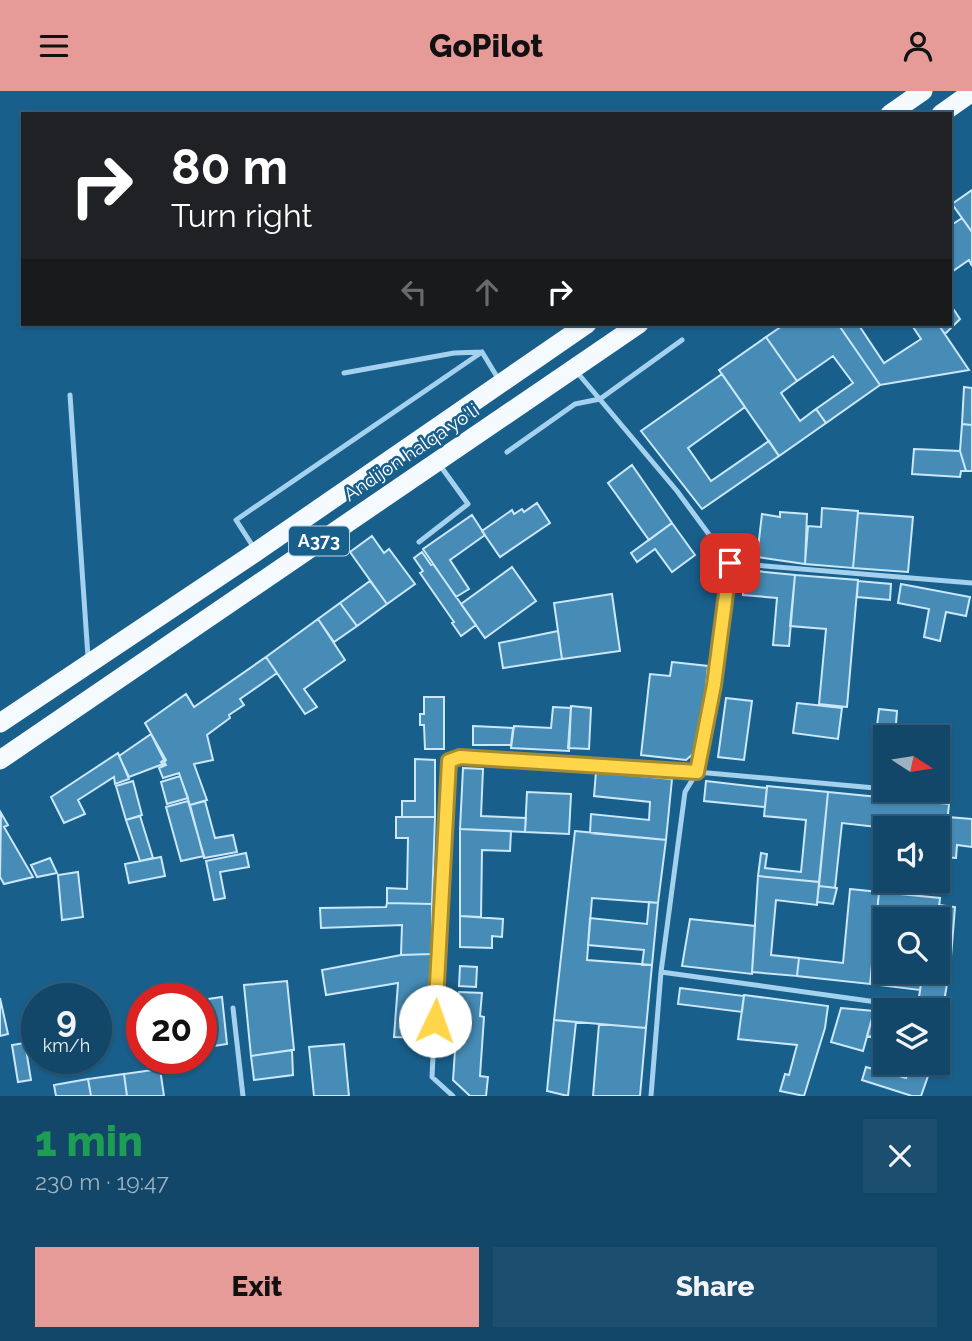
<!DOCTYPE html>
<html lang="en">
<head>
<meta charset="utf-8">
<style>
	:root { --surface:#134769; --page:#1c4e6f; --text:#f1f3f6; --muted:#9db2c0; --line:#325f7d; --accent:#e69b98 }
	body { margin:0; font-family:Raleway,sans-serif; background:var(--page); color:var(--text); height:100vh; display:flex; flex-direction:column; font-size:26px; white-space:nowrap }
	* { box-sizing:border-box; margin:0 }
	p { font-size:23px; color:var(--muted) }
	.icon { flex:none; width:38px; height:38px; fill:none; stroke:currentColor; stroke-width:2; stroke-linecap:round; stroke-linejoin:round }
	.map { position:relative; height:1005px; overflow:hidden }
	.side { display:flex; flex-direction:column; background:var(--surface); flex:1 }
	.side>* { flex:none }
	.banner { position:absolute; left:21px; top:21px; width:931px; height:214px; border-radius:0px; box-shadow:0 2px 5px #0004,0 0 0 2px var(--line); background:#202124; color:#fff; overflow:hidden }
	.needle { width:46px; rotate:102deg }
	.tools { position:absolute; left:873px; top:634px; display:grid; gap:14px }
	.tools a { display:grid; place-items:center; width:77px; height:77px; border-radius:0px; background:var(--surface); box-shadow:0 2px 5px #0004,0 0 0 2px var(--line); font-size:35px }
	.speed { position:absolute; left:21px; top:892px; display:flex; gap:14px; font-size:35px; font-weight:700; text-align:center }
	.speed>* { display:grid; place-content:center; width:91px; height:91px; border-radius:50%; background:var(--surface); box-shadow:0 2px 5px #0004,0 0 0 2px var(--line); line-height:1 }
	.speed small { font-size:18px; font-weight:400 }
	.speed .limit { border:10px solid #d22; background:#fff; color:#111 }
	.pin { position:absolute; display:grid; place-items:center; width:60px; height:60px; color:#fff; margin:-30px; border-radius:14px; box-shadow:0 4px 10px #0006 }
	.me { position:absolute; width:77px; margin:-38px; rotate:3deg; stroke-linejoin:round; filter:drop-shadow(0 0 5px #0008) }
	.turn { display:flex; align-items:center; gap:24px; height:147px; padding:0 35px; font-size:32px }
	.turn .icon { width:91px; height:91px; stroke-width:2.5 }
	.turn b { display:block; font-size:49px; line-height:60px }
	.lanes { display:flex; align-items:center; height:66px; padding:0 35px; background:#0003; justify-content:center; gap:35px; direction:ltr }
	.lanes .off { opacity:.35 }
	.round { display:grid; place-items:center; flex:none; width:74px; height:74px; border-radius:0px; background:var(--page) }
	.overview { display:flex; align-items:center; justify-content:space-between; height:119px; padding:0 35px }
	h1 { font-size:42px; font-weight:800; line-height:52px; color:#1e9e55 }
	.button { display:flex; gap:14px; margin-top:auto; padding:14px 35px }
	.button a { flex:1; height:80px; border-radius:0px; background:var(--accent); color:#111; font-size:28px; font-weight:800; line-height:80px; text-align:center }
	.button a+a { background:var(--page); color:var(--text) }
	header { display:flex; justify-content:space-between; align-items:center; height:91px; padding:0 35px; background:var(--accent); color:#111; font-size:32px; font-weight:800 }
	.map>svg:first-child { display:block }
</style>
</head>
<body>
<header><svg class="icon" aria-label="menu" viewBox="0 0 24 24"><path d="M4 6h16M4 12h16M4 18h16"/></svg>GoPilot<svg class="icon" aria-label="person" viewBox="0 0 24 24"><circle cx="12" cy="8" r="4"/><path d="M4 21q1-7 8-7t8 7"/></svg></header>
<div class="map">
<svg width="972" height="1005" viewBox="0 0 972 1005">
	<rect width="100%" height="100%" fill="#195f8c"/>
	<path fill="#468cb6" stroke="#cae8fa" stroke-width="2" d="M 972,99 L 972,141 L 952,113 Z
		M 962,127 L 972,141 L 972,175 L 969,169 L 950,182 L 950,135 Z
		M 950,213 L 960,228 L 945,243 L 938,233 L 950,233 Z
		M 785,233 L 838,233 L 880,294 L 826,332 L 816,318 L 853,292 L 833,265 L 797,290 L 766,246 Z
		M 838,233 L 864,233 L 860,236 L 884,272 L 921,248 L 911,233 L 938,233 L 969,279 L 880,294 Z
		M 766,246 L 797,290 L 781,302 L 800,330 L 816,318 L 826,332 L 779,365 L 719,279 Z
		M 722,283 L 745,316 L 688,357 L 711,390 L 769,350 L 779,365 L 702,418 L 641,340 Z
		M 964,296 L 972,297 L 972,334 L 962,333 Z
		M 962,333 L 972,334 L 972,380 L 966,380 L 960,360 Z
		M 914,358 L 960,360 L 966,380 L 961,380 L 960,386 L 912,383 Z
		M 632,374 L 672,432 L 649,449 L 608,392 Z
		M 537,412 L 550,432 L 500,466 L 482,440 L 512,419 L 514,423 L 522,418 L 524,421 Z
		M 822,417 L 858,420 L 853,477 L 805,473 L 808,435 L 821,436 Z
		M 780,421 L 807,423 L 805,473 L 757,466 L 762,423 L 780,426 Z
		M 858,422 L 913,426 L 908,481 L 853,477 Z
		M 472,424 L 485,444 L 450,469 L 469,498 L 456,506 L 423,458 Z
		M 672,432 L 695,464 L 672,481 L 655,458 L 637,471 L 631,462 Z
		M 372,445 L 384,462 L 389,458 L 415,493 L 387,513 L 350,461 Z
		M 422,461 L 431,474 L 433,473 L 476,534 L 461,545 L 452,532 L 454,531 L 420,482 L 423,480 L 414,467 Z
		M 512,476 L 536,510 L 485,547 L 461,513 Z
		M 746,479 L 795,484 L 789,555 L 773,554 L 777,507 L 743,504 Z
		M 795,484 L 858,489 L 847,616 L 819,613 L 826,538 L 790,535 Z
		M 370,490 L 387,513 L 357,535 L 340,512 Z
		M 858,490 L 891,493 L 890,509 L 857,506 Z
		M 901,493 L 970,506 L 966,525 L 946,521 L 940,550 L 924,546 L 929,518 L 898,512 Z
		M 612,503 L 620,560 L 562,568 L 554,512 Z
		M 340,512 L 357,535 L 334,551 L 318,528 Z
		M 318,528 L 345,569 L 304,598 L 317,616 L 305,623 L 266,566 Z
		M 558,540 L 562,568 L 503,577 L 499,552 Z
		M 266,566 L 277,582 L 240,608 L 244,614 L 229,624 L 230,627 L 207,644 L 213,669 L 194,673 L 207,709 L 190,714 L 179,682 L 163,687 L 159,677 L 166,674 L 164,671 L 166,669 L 145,632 L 186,603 L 194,616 Z
		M 672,571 L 708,575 L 700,657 L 686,669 L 641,664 L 650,583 L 670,585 Z
		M 424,606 L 444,606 L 444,658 L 425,658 L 424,634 L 420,634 L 420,623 L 424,623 Z
		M 726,607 L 752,610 L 744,669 L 718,666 Z
		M 797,612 L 842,617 L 838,648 L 793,642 Z
		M 571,615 L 591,617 L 589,658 L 568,657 Z
		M 553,616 L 571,617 L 569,660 L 511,657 L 514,635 L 551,637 Z
		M 879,618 L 897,620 L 895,646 L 886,646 L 886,670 L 873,669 Z
		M 473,635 L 513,637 L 511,654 L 473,654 Z
		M 151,643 L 164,669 L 161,671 L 163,673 L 129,686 L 119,665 Z
		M 118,662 L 129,688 L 115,693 L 114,686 L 78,709 L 85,723 L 64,732 L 51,706 Z
		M 415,668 L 435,669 L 435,726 L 402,726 L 402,710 L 415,710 Z
		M 463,677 L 483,678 L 481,725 L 526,727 L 525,741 L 460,738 Z
		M 596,681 L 672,688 L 666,749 L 590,742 L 591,723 L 649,729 L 650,711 L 594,705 Z
		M 180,685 L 188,707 L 167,713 L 161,691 Z
		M 133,690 L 142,724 L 126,729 L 116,695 Z
		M 706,690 L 767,697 L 765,716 L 704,710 Z
		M 767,695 L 828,701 L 819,791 L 758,785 L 761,762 L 767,763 L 765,777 L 801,781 L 806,729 L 764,725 Z
		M 527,701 L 571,703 L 569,743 L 525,741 Z
		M 828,701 L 949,713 L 946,743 L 938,742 L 938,737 L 886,737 L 842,732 L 835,797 L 819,795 Z
		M 188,710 L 204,765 L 181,770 L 166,716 Z
		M 205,710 L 215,747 L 233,744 L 237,761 L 204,767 L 190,714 Z
		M 1,722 L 8,734 L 4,736 L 33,786 L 4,793 L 0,786 Z
		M 140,725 L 153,767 L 140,770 L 126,729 Z
		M 396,726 L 435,726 L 432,813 L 387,812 L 387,797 L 407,798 L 408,747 L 396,747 Z
		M 948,726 L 972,728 L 972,756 L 957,754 L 956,767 L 944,766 Z
		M 460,738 L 511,740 L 510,760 L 482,759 L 481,826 L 460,825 Z
		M 575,740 L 666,749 L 658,812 L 592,807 L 587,869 L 652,874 L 646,937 L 554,929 Z
		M 246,762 L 249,776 L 220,781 L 225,807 L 214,809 L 206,770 Z
		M 161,766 L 165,785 L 129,792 L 125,773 Z
		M 50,767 L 57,782 L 37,786 L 31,774 Z
		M 78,781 L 83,826 L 62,829 L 58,784 Z
		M 758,785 L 819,791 L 817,814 L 776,809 L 771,864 L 799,867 L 797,885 L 752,881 Z
		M 819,795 L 837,797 L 833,813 L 817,811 Z
		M 850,798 L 879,801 L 870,893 L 797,885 L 799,867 L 843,872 Z
		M 879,801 L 940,807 L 938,827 L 877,821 Z
		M 649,811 L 658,812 L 652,874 L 642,874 L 644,859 L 588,854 L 590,827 L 647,833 Z
		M 387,812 L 432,813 L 432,863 L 401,864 L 402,834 L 321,837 L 320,817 L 386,816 Z
		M 939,814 L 955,816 L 951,866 L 938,863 Z
		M 460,825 L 503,828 L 502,846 L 492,845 L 492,857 L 460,856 Z
		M 690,828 L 755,835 L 752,883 L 682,875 Z
		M 432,863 L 427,947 L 394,946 L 398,892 L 326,904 L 322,879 L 401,864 Z
		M 938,867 L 951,869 L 941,929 L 938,929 L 938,919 L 917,919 L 923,880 L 938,880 Z
		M 460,875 L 477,876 L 476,896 L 459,895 Z
		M 872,875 L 886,876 L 886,880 L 923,881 L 920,899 L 870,893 Z
		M 287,890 L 294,959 L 251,965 L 244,894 Z
		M 680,897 L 744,905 L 742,921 L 678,913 Z
		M 459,901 L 482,902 L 480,925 L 484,926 L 480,985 L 488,986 L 486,1005 L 470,1005 L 453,989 Z
		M 744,904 L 828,915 L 825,937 L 804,1005 L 780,1000 L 785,983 L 789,984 L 797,954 L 738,948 Z
		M 222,906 L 227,953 L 201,957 L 201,909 Z
		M 0,907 L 8,943 L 0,945 Z
		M 841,917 L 874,920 L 863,960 L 831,951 Z
		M 874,920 L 886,922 L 886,948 L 867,945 Z
		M 554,929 L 576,931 L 568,1005 L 547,1000 Z
		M 599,933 L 646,937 L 640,1005 L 593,1005 Z
		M 25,952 L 31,989 L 18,991 L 12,954 Z
		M 344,953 L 349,1005 L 314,1005 L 309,956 Z
		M 292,959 L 293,984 L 254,989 L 251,965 Z
		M 911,971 L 933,971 L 921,1005 L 912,1005 L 862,989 L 866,976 L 906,987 Z
		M 160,978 L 164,1005 L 127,1005 L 124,983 Z
		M 124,983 L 127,1005 L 91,1005 L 88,988 Z
		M 88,988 L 91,1005 L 56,1005 L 54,994 Z"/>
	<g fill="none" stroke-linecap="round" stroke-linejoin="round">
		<path stroke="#a4d2ee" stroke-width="5" d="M 576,280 L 677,400 L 730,472 L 714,594 L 697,681 L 685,701 L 661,881 L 651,1005
			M 344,282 L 454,262 L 482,261
			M 70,304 L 88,566
			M 507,361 L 575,313 L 600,308 L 682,249
			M 419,451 L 468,413 L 439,373
			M 254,457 L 236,429 L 482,261 L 499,289
			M 730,472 L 972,492
			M 894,698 L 895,698
			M 661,881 L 898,914
			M 233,917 L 243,1005
			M 453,1005 L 432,986 L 447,679 L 452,667 L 697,681 L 886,698"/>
		<path stroke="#f5faff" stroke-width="19" d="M 890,23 L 923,0
			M 941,23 L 972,1
			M 0,632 L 253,463 L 587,233
			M 0,669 L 639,233"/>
	</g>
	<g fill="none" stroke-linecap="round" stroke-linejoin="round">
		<defs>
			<path id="route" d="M 435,930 L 449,670 L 460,666 L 697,681 L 714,594 L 730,472"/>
		</defs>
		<use href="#route" stroke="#a68a30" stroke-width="18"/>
		<use href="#route" stroke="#ffd54a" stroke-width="12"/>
	</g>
	<g text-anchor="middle" stroke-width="5" stroke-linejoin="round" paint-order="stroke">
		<rect fill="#195f8c" stroke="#bacfdc" stroke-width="2" x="289" y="435.5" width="60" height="29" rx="5"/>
		<g font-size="18" font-weight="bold" fill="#fff">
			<text x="319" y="456">A373</text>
		</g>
		<g font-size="19" fill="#fff" stroke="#195f8c">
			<text transform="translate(411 361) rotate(-34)" y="7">Andijon halqa yo‘li</text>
		</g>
	</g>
</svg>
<div class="tools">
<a><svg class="needle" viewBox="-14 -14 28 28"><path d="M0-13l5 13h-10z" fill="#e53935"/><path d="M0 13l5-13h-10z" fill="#9db2c0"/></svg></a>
<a><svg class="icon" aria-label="sound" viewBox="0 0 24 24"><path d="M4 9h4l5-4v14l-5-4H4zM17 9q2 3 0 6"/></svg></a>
<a><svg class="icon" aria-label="search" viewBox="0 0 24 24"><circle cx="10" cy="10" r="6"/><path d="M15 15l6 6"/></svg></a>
<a><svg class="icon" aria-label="layers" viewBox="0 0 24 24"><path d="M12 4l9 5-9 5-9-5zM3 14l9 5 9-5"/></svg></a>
</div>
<div class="speed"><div>9<small>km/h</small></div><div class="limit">20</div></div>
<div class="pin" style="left:730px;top:472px;background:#d93025"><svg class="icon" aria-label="arrive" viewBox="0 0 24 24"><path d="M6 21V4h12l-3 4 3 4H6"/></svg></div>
<svg class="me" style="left:435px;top:930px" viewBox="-20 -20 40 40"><circle r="19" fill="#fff"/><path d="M0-13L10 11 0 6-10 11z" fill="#ffd54a"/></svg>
<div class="banner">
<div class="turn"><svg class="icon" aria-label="right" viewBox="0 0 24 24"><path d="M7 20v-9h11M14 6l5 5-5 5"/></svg><div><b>80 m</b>Turn right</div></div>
<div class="lanes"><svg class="icon off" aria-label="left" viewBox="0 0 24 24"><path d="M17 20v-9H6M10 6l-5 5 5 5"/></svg><svg class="icon off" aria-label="ahead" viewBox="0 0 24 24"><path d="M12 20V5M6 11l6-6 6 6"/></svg><svg class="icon" aria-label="right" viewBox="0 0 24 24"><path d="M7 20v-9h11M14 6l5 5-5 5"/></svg></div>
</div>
</div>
<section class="side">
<div class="overview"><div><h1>1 min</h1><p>230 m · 19:47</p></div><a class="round"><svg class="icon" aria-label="close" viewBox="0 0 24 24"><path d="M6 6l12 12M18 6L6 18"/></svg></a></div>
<div class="button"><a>Exit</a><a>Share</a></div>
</section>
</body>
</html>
